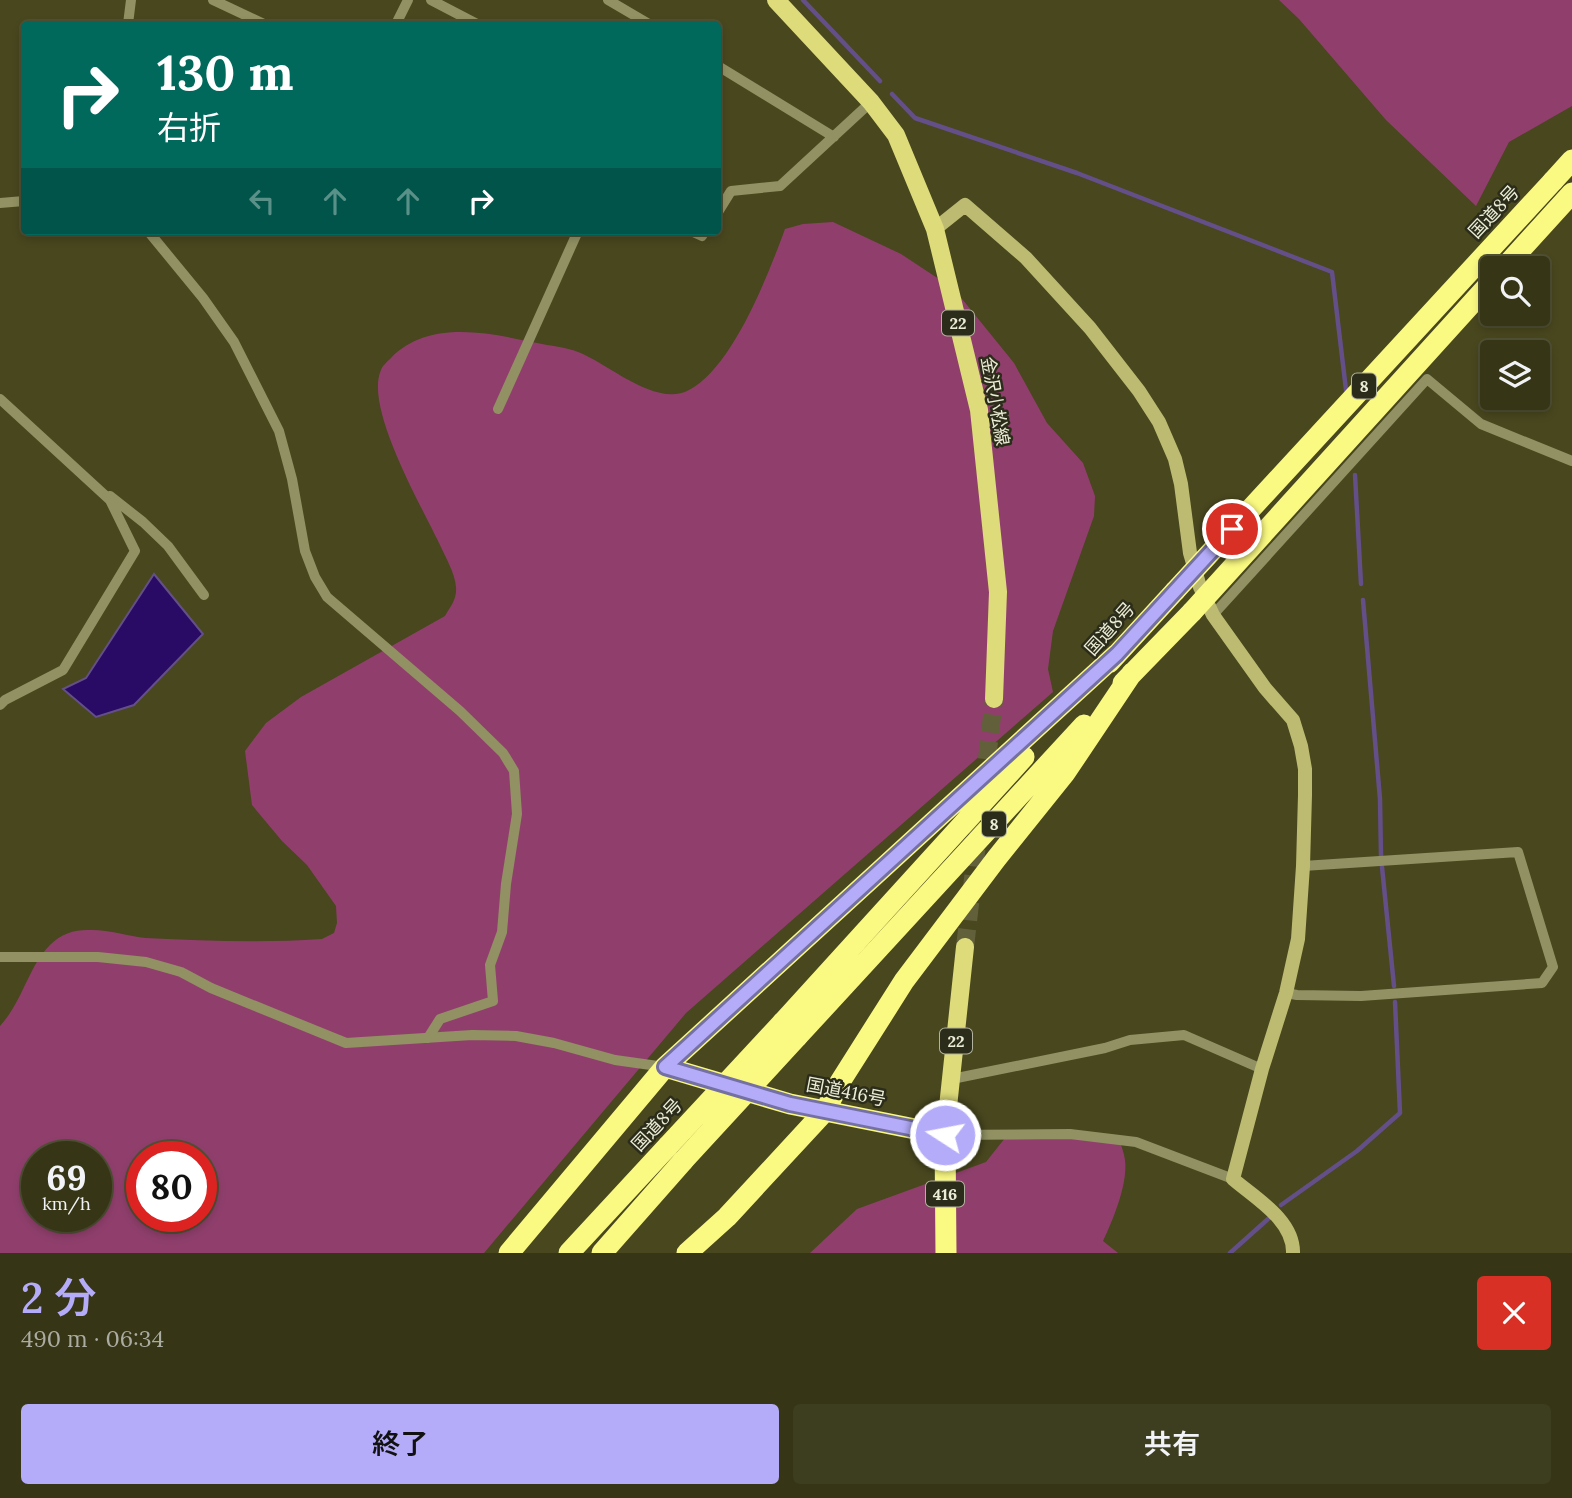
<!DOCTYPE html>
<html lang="ja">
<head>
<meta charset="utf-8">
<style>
	:root { --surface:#363516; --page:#3d3d1f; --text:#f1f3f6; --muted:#aaaba1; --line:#505035; --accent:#b4acf9 }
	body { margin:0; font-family:Lora,"Noto Sans JP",serif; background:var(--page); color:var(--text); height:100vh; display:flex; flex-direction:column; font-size:26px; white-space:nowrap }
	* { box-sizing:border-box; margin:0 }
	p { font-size:23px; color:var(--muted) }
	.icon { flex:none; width:38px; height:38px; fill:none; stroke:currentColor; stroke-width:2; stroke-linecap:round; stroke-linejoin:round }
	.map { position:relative; height:1253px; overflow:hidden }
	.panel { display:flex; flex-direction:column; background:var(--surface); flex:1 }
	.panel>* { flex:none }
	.banner { position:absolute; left:21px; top:21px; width:700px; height:214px; border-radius:7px; box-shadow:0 4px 10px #0003,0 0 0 2px var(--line); background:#00695c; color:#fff; overflow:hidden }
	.tools { position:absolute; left:1480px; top:256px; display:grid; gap:14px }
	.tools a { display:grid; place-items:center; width:70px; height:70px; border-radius:7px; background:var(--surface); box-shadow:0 4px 10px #0003,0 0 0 2px var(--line); font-size:35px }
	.speed { position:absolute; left:21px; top:1141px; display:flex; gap:14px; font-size:35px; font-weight:700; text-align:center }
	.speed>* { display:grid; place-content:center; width:91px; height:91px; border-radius:50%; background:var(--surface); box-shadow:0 4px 10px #0003,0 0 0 2px var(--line); line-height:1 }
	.speed small { font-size:18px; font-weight:400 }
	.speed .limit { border:10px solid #d22; background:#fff; color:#111 }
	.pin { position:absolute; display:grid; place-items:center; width:60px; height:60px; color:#fff; margin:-30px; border:4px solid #fff; border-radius:50%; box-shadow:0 2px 7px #0007 }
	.me { position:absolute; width:77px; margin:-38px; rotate:281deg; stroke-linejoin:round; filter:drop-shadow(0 0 5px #0008) }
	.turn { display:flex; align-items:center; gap:24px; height:147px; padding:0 21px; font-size:32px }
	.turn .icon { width:91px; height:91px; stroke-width:2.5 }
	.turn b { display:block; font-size:49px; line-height:60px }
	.lanes { display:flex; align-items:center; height:66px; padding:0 21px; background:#0003; justify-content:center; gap:35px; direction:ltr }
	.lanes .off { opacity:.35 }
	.round { display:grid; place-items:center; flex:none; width:74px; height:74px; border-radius:7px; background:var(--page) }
	.head { display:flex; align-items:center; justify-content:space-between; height:119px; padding:0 21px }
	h1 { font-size:42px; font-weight:600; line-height:52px; color:var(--accent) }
	.cta { display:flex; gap:14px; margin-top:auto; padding:14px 21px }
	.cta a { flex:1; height:80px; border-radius:7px; background:var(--accent); color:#111; font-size:28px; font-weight:600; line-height:80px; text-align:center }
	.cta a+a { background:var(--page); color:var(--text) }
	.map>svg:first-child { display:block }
</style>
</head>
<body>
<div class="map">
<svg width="1572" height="1253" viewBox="0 0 1572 1253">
	<rect width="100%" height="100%" fill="#48471e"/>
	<path fill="#903f6c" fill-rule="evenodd" d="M 1279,0 L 1572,0 L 1572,106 L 1509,142 L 1476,206 L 1386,120 L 1299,19 Z
		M 833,222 L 901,254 L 954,289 L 1014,363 L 1047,423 L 1083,463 L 1095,496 L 1094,516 L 1053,631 L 1048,669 L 1053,692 L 686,1013 L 484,1253 L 0,1253 L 0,1026 C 23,1001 28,967 50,945 C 61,934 73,930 88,930 C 107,929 127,936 146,938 C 205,941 263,943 322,939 L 334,933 L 337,923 L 336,906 L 307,865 L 282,841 L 252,805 L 245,751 L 266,723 L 301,697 L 445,616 C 451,606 457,599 456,587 C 455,573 445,556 439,543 C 422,507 364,407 381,370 C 382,366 388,361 391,358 C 429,319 489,333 537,343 C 550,346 566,347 578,352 C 609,364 656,408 689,390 C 733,367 768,275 785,229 L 803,224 ZM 37,1157 L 96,1157 L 96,1216 L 37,1216 ZM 142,1157 L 201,1157 L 201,1216 L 142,1216 Z
		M 1005,1138 L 1119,1138 C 1121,1145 1124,1153 1125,1160 C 1128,1184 1113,1220 1103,1241 L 1118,1253 L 810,1253 L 857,1209 L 986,1162 Z"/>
	<path fill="#290b66" stroke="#644f88" stroke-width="2" d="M 154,574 L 203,634 L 134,705 L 96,717 L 63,689 L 86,678 Z"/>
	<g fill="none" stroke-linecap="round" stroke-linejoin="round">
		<path stroke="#644f88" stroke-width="4.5" d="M 803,0 L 880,81
			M 892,94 L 915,118 L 1077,173 L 1332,272 L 1346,390
			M 1355,475 L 1361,584
			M 1363,600 L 1380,799 L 1381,856
			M 1382,867 L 1394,986
			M 1281,1205 L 1357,1151 L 1400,1113 L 1395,1002
			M 1230,1253 L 1268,1219"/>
		<path stroke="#61603a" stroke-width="18" stroke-dasharray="18 9" stroke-linecap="butt" d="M 965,947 L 994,699"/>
		<path stroke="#919163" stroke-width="10" d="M 213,0 L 264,24
			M 431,0 L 477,24
			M 608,0 L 649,24
			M 128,24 L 131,0
			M 396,24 L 408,0
			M 718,66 L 834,137
			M 0,203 L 24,201
			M 718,212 L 731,191 L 780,186 L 871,102
			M 148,231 L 203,298 L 234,342 L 279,431 L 292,479 L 305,551 L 315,577 L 327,597 L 460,711 L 503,753 L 514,771 L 517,814 L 506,884 L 502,932 L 490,965 L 493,1001 L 440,1019 L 428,1038
			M 691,231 L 702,236 L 705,231
			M 0,399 L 110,500 L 135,551 L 63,670 L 5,700 L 0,705
			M 498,409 L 578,231
			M 110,496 L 143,522 L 168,546 L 204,595
			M 1213,615 L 1427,379 L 1481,424 L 1572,461
			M 0,957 L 98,957 L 146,962 L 181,972 L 211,988 L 346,1043 L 472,1035 L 516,1036 L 554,1043 L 615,1060 L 665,1067
			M 1286,993 L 1297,995 L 1361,996 L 1542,983 L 1553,967 L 1518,852 L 1303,866
			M 952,1079 L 1105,1048 L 1130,1040 L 1184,1035 L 1262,1069
			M 945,1135 L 1070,1134 L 1136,1142 L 1233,1179"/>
		<path stroke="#bcbb71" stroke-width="14" d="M 935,229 L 965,205 L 1026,258 L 1090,328 L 1139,391 L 1159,422 L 1175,459 L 1181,484 L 1190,553 L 1200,587 L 1213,615 L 1265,688 L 1293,720 L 1301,746 L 1305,769 L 1305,795 L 1303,866 L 1298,939 L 1286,993 L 1262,1069 L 1233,1179 C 1255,1198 1294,1220 1293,1253"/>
		<path stroke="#dddb7a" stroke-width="18" d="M 776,0 L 871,102 L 896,135 L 935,229 L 979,410 L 998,592 L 994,699
			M 945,1135 L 965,947"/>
		<path stroke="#faf982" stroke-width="21" d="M 1553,181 L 1572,160
			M 1504,268 L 1572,193
			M 1109,663 L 1175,591
			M 1123,683 L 1192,612
			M 783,1022 L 1024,757
			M 797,1037 L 1084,725
			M 665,1067 L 790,1104 L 945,1135 L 946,1253
			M 509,1253 L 665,1067 L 1117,654
			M 569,1253 L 668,1146
			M 602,1253 L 683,1161
			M 687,1253 L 727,1217 L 825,1111 L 840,1082 L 904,981 L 996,859 L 1065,773 L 1132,673"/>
		<path stroke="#faf982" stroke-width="21" d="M 1175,591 L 1553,181
			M 1192,612 L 1493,280
			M 668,1146 L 783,1022
			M 683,1161 L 797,1037"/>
	</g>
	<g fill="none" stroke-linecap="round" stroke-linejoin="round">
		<defs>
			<path id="route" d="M 945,1135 L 790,1104 L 665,1067 L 1117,654 L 1232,529"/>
		</defs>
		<use href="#route" stroke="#7570a2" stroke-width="18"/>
		<use href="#route" stroke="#b4acf9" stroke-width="12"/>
	</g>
	<g text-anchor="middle" stroke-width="5" stroke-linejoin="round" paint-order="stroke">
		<g fill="#2c2c1b" stroke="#b2b39e" stroke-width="2">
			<rect x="942" y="310.5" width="32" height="25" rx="5"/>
			<rect x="1352" y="373.5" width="24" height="25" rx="5"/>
			<rect x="982" y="811.5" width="24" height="25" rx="5"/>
			<rect x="940" y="1028.5" width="32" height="25" rx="5"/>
			<rect x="926" y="1181.5" width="38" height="25" rx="5"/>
		</g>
		<g font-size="16" font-weight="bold" fill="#ecedd6">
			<text x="958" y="329">22</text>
			<text x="1364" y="392">8</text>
			<text x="994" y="830">8</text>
			<text x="956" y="1047">22</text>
			<text x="945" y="1200">416</text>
		</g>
		<g font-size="18" fill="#ecedd6" stroke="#2c2c1b">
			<text transform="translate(1494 212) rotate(-47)" y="6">国道8号</text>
			<text transform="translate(995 401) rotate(80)" y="6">金沢小松線</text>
			<text transform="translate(1110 629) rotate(-48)" y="6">国道8号</text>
			<text transform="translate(846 1092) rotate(11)" y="6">国道416号</text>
			<text transform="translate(657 1125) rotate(-47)" y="6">国道8号</text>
		</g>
	</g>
</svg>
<div class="tools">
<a><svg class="icon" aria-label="search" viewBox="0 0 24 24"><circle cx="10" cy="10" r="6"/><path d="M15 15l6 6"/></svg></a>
<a><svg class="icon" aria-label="layers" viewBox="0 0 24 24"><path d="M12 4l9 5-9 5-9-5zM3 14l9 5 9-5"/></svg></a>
</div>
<div class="speed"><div>69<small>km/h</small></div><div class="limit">80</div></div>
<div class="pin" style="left:1232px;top:529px;background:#d93025"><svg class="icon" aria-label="arrive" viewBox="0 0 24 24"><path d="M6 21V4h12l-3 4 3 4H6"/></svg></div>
<svg class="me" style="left:945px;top:1135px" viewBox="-20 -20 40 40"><circle r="17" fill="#b4acf9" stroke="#fff" stroke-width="3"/><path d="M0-11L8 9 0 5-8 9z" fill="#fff"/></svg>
<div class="banner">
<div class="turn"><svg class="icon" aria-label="right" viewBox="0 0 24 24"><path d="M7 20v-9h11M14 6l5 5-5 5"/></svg><div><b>130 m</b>右折</div></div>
<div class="lanes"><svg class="icon off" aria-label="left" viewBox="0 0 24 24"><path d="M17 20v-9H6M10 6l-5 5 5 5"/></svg><svg class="icon off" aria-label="ahead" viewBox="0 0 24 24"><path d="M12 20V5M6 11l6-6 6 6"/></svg><svg class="icon off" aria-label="ahead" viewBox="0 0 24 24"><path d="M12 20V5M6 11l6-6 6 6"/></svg><svg class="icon" aria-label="right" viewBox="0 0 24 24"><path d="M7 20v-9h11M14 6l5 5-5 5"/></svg></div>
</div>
</div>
<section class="panel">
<div class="head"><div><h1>2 分</h1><p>490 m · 06:34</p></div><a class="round" style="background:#d93025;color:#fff"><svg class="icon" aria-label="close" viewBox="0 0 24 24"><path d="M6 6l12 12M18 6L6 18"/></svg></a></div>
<div class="cta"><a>終了</a><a>共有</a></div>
</section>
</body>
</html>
